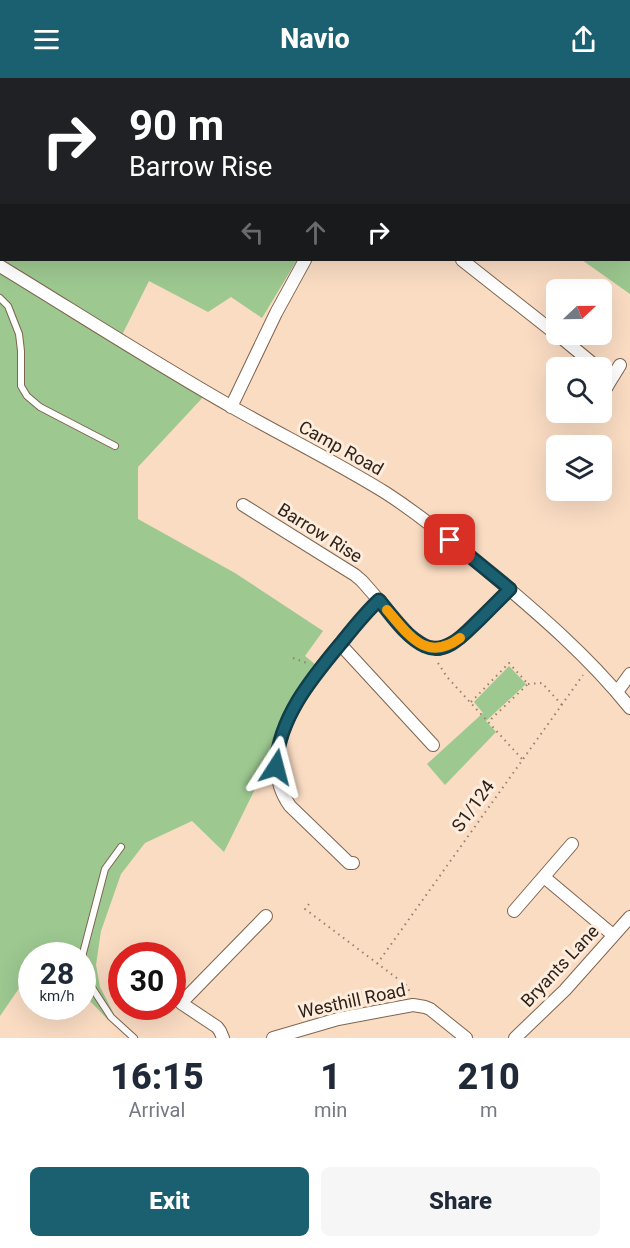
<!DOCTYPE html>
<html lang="en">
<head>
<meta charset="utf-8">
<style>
	:root { --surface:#fff; --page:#f6f6f7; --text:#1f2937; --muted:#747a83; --accent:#1a6071 }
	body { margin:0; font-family:Roboto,sans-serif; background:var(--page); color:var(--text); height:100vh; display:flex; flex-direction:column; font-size:22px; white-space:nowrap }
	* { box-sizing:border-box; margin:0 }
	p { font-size:20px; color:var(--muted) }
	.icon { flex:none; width:33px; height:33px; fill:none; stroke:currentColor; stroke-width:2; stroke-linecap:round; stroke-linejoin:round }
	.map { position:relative; height:960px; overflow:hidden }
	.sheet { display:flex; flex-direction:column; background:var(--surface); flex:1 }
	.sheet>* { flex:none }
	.guide { position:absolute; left:0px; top:0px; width:630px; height:183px; box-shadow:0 6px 24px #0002; background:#202124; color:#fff; overflow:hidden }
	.needle { width:39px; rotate:68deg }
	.buttons { position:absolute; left:546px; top:201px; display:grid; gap:12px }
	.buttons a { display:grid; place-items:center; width:66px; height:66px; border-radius:9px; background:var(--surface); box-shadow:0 6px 24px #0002; font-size:30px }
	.speed { position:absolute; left:18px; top:864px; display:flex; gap:12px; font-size:30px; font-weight:700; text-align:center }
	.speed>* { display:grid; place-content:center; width:78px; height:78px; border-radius:50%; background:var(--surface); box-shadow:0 6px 24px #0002; line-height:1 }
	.speed small { font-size:15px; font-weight:400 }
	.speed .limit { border:9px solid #d22; background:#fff; color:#111 }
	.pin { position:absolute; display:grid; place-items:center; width:51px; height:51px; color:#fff; margin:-26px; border-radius:12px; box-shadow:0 3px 9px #0006 }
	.me { position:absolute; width:66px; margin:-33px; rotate:9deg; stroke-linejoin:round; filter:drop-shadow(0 0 4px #0008) }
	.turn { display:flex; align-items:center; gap:21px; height:126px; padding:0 30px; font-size:27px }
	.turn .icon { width:78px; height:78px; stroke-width:2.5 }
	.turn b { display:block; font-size:42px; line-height:51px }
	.lanes { display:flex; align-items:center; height:57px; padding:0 30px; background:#0003; justify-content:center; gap:30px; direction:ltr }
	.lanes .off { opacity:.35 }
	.eta { display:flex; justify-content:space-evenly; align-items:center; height:102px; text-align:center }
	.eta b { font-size:36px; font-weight:800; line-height:42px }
	.primary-button { display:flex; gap:12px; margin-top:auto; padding:12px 30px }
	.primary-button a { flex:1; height:69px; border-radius:9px; background:var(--accent); color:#fff; font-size:24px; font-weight:800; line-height:69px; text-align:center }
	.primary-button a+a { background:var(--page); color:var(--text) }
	header { display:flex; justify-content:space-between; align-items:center; height:78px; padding:0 30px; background:var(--accent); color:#fff; font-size:27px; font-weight:800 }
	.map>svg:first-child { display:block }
</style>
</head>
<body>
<header><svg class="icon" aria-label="menu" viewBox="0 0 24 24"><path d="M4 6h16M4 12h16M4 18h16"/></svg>Navio<svg class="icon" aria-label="share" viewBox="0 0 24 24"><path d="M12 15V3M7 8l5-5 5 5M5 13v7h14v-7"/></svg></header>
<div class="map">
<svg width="630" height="960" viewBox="0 0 630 960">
	<rect width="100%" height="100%" fill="#fadcc3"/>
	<path fill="#9dc890" d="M 0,0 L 630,0 L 630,216 L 582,182 L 628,182 L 628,2 L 2,2 L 2,182 L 297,182 L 262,240 L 231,219 L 208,234 L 149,203 L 123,255 L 131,270 L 206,316 L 138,389 L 138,441 L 235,495 L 323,553 L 305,578 L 316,587 L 307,598 L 273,668 L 274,695 L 257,707 L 224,774 L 192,743 L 145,765 L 121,796 L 101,853 L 96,887 L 100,909 L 114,936 L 108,942 L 91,924 L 83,919 L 82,878 L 32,878 L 31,893 L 0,938 Z
		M 509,588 L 526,606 L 486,643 L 496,654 L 445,707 L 427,686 L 483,635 L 474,624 Z"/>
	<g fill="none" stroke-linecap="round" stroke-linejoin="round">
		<defs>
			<path id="lane" d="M 0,220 L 8,228 L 19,256 L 21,273 L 21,308 L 27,318 L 40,329 L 115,368
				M 82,879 L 105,791 L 121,769
				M 82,885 L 87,902 L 111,939 L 134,960"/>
			<path id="street" d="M 408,2 L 409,0
				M 462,182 L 556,256
				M 0,188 C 77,235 153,284 232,329 C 283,358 336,384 386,415 C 423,439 456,467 490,495 C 540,537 589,579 630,630
				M 557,256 L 598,290
				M 602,292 L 612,300 L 602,317
				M 612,300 L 620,287
				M 231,329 L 276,235 L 305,182
				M 243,427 L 355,497 L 362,503 L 411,559 L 425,568 L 438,571 L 445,569 L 460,560 L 510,511
				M 340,566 L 433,667
				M 617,614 L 630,596
				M 353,785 L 349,785 L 290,728 C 252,675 305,608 339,567 C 352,552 364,536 379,522
				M 544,799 L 613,857
				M 514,833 L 572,766
				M 223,960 L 220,953 L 217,949 L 181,925 L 266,838
				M 273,960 L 338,941 L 413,927 L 425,929 L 430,931 L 466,960
				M 515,960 L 565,912 L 630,839"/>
		</defs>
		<use href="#lane" stroke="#7f654f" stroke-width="8"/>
		<use href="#street" stroke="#7f654f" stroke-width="14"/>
		<path stroke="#95806f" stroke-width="2" stroke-dasharray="1.5 4.5" stroke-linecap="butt" d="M 293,580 L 307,585
			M 438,585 L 447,599 L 523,682
			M 528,606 L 542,605 L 562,627
			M 471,624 L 509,585 L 528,606 L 489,643
			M 309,826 L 305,831 L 406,907 L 410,914
			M 377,886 L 583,597"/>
		<use href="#lane" stroke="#fff" stroke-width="6"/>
		<use href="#street" stroke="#fff" stroke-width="12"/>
	</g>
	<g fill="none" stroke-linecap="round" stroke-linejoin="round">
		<defs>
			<path id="route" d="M 276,689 C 278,640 312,600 342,564 C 354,549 365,535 379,522 C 392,538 406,559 425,568 C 447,578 466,554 480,541 C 490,531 500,521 510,511 L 450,462"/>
		</defs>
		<use href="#route" stroke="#113e49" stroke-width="15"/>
		<use href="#route" stroke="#1a6071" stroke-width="10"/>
		<path stroke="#f59e0b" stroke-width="10" d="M 387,532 C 409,557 426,585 460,560"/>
	</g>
	<g text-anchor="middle" stroke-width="6" stroke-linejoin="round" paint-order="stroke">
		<g font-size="18" fill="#2e231a" stroke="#feecdd">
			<text transform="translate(341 370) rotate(29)" y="6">Camp Road</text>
			<text transform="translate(320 455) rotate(32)" y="6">Barrow Rise</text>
			<text transform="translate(473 728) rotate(-54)" y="6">S1/124</text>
			<text transform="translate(560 888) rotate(-47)" y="6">Bryants Lane</text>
			<text transform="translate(352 923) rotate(-12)" y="6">Westhill Road</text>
		</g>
	</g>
</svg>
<div class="buttons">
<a><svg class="needle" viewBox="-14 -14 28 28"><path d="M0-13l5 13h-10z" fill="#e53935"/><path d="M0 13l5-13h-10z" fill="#747a83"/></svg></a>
<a><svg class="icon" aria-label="search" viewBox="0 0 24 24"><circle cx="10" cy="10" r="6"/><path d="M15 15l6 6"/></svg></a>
<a><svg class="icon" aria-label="layers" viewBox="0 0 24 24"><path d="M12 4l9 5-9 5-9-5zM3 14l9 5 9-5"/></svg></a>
</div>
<div class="speed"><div>28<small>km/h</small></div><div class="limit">30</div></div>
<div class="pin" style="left:450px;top:462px;background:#d93025"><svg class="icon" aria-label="arrive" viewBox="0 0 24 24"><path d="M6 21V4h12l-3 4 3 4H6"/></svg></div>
<svg class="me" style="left:276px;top:689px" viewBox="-20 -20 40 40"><path d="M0-17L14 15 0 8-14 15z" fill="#1a6071" stroke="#fff" stroke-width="4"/></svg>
<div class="guide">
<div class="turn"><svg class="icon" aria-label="right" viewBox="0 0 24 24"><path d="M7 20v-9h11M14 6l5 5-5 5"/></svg><div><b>90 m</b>Barrow Rise</div></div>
<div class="lanes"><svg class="icon off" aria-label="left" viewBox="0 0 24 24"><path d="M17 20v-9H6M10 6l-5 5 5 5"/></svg><svg class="icon off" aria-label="ahead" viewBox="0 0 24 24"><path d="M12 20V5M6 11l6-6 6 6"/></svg><svg class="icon" aria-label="right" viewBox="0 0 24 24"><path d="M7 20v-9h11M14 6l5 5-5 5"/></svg></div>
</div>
</div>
<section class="sheet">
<div class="eta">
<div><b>16:15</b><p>Arrival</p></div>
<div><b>1</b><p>min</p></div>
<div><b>210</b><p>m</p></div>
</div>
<div class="primary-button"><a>Exit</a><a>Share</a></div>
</section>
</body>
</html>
